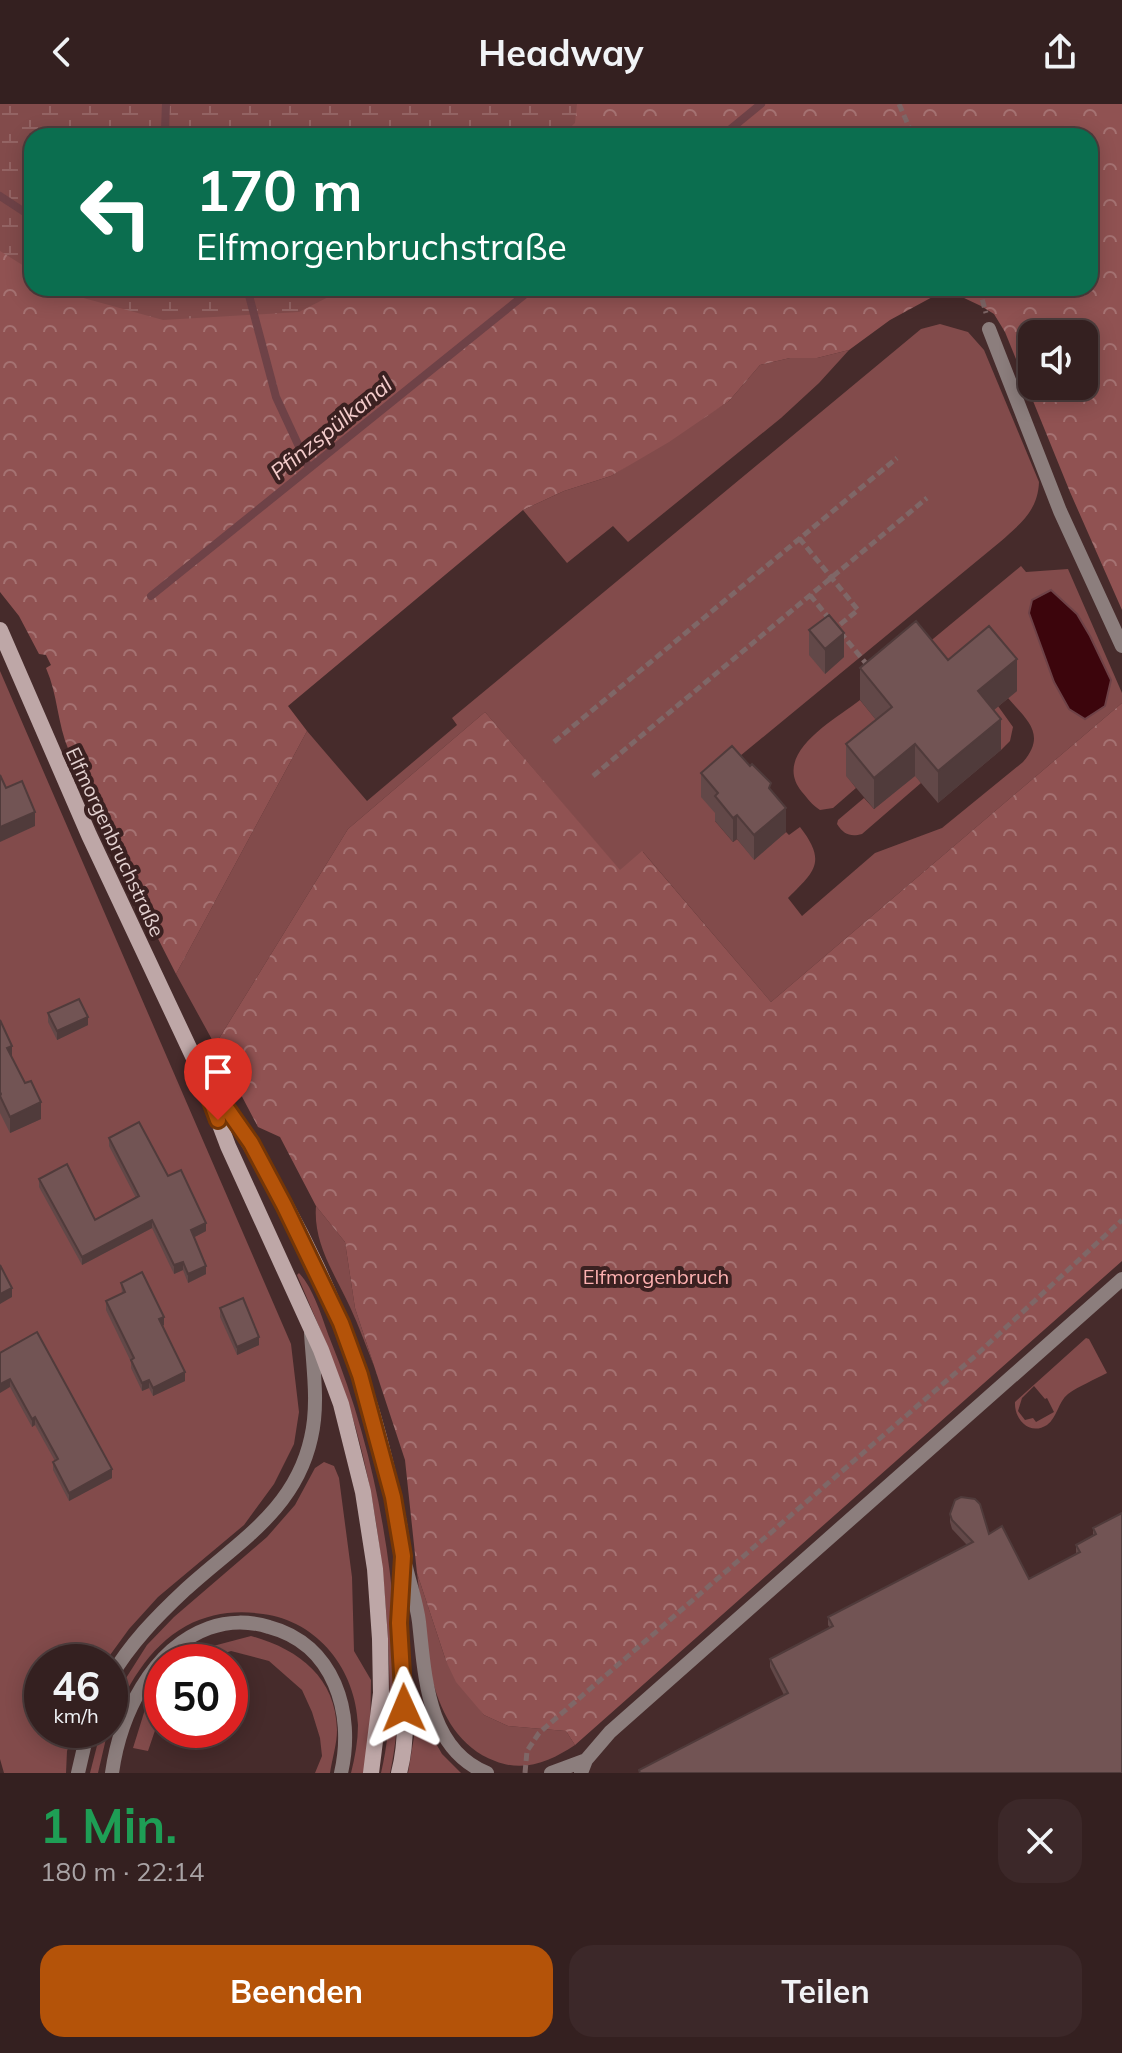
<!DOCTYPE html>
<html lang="de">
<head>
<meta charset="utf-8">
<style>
	:root { --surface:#342020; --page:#3c2829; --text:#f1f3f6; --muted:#a9a3a5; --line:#4e3e3e; --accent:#b45309 }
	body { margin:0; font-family:Mulish,sans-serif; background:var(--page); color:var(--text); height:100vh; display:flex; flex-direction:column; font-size:30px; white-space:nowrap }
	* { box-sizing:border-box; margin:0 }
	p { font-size:26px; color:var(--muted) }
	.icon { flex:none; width:44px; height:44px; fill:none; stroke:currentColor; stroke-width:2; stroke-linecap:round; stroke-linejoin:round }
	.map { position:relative; height:1669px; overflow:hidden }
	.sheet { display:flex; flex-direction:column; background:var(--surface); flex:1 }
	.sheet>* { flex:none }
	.banner { position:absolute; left:24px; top:24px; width:1074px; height:168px; border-radius:24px; box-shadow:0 4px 20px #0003,0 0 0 2px var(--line); background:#0b6e4f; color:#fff; overflow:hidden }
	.tools { position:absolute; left:1018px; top:216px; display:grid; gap:16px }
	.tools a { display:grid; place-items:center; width:80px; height:80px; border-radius:16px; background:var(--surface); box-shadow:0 4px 20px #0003,0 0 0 2px var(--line); font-size:40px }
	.speed { position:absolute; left:24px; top:1540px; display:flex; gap:16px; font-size:40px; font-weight:700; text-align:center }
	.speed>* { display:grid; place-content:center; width:104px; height:104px; border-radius:50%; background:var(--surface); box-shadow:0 4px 20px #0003,0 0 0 2px var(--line); line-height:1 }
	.speed small { font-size:20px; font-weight:400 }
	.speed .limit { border:12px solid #d22; background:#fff; color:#111 }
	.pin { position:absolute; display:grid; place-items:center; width:68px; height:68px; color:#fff; margin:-82px -34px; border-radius:50% 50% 50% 0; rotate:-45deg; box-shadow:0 0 8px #0007 }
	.pin .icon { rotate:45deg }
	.me { position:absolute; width:88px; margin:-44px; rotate:359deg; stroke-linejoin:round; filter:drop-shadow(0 0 6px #0008) }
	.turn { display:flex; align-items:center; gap:28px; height:168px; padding:0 40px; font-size:36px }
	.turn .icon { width:104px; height:104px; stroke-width:2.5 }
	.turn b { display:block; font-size:56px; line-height:68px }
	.round { display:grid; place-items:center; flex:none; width:84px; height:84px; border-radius:24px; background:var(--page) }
	.summary { display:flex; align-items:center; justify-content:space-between; height:136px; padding:0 40px }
	h1 { font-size:48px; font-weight:700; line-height:60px; color:#1e9e55 }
	.cta { display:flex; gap:16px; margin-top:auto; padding:16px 40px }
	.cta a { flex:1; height:92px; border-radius:24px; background:var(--accent); color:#fff; font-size:32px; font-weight:700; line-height:92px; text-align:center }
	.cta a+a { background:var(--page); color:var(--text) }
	header { display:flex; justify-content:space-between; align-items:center; height:104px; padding:0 40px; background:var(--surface); font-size:36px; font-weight:700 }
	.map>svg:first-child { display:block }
</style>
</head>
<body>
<header><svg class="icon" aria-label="back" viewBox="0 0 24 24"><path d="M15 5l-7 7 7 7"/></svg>Headway<svg class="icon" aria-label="share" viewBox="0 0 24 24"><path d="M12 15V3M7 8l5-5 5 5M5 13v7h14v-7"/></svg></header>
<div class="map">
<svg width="1122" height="1669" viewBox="0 0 1122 1669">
	<defs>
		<pattern id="forest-crowns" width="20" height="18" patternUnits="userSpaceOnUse" patternTransform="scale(2)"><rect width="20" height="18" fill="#905252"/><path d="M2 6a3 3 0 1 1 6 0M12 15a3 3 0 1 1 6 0" fill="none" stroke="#a57272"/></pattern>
		<pattern id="wetland-marsh" width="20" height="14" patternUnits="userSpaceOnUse" patternTransform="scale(2)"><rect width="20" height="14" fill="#824b4b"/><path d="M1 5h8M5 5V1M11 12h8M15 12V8" fill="none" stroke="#946464"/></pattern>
	</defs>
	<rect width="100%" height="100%" fill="#462b2b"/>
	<path fill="#824b4b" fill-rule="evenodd" d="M 940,220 L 968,228 L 984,246 L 1039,378 C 1038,407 1020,420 1000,438 L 740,652 L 715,717 L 733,738 L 737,735 L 754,755 L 786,728 L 789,731 L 800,723 C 827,758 815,767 788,794 L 802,812 L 875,749 L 942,724 L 1023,658 C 1047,630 1027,616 1008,594 L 1016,586 L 938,596 L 916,549 L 1021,462 L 1026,468 L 1068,465 L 1122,589 L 1122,599 L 771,898 L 643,748 L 620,767 L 485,608 L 348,725 L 215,941 L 176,870 L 307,627 L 367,697 L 457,621 L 452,614 L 921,225 Z
		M 849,246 L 819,279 L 781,314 L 628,438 L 613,422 L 567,459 L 523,406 L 564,387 L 611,372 L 729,297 L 760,261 L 790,254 L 817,254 Z
		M 0,567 L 291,1240 L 299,1308 L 294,1340 L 274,1380 L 244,1421 L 158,1493 L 129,1525 L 105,1558 L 42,1558 L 42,1626 L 75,1626 L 67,1647 L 66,1669 L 4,1669 L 0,1655 Z
		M 860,596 L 882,623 L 846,671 L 856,684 L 833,704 L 820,706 C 812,701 808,695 802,688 C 771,650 833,617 860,596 Z
		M 998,602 L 1013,623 L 1010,637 L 1001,646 L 978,619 Z
		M 915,671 L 921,679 L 862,730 C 851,733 844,731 837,720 L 838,716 L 864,694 L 874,705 Z
		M 316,1102 L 345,1138 L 355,1204 L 374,1262 C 366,1242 359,1222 350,1203 C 335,1170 313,1140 316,1102 Z
		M 299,1169 C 314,1185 322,1214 330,1235 C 367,1326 387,1420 395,1518 C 399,1568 401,1619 390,1669 L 381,1669 C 392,1625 390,1580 388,1536 C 384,1465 375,1393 356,1325 C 341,1272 319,1222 297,1171 Z
		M 1086,1234 L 1089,1235 L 1107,1269 C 1094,1276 1079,1282 1068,1290 C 1058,1298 1057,1314 1047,1321 C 1030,1332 1014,1316 1015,1298 ZM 1034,1282 L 1045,1295 L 1047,1294 L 1054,1308 L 1036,1318 L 1033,1314 L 1025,1316 L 1018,1307 L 1022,1294 Z
		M 324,1358 L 334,1362 L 339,1374 L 352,1473 L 354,1547 L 371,1576 L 370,1638 L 364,1669 L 351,1669 C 355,1653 358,1637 358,1621 C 356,1566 318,1517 263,1510 C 236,1506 211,1509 186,1522 C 148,1543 126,1584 110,1622 L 110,1603 L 114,1593 L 147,1541 L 174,1513 L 267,1433 L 295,1401 L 315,1364 Z
		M 417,1469 L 446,1557 L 484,1611 L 508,1622 L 566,1627 L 575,1641 C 551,1657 524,1669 495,1657 C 425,1630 425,1533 417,1469 Z
		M 251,1532 C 298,1545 336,1573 337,1626 C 337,1640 332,1655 330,1669 L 315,1669 L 322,1652 L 320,1634 L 312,1608 L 302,1586 L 269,1557 L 231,1547 L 199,1558 L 184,1558 L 198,1546 Z
		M 162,1579 L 162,1606 L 148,1647 L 133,1644 L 147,1599 Z
		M 417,1615 L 422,1615 L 442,1650 L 461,1669 L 408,1669 Z
		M 101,1626 L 108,1626 L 98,1669 L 90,1669 Z"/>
	<path fill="url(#forest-crowns)" fill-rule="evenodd" d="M 0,0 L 1122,0 L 1122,506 L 1070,388 L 1005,228 L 994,210 L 981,202 L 962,193 L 936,191 L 890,216 L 849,246 L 817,254 L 790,254 L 760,261 L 729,297 L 669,338 L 611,372 L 564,387 L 523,406 L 288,602 L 307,627 L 176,870 C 139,796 100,723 69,647 C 57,619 58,591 46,564 L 51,561 L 46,551 L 39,550 L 19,512 L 0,488 ZM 32,32 L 1090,32 L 1090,184 L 32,184 ZM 1032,230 L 1084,230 L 1084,282 L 1032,282 Z
		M 1122,599 L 1122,1157 L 575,1641 L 566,1627 L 508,1622 L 484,1611 L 456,1578 L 446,1557 L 417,1469 L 405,1356 L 355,1204 L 345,1138 L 316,1102 L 280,1033 L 258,1023 L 215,941 L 348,725 L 485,608 L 620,766 L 642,747 L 771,898 Z"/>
	<path fill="url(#wetland-marsh)" d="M 0,0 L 577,0 L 575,19 L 561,32 L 32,32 L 32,167 L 0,147 Z
		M 60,184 L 346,184 L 299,208 L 163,216 L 69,190 Z"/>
	<path fill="#3c050c" stroke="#6e4247" stroke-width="2" d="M 1051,486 L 1077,510 L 1090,532 L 1111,576 L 1105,602 L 1085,615 L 1069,605 L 1054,578 L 1029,509 L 1032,496 Z"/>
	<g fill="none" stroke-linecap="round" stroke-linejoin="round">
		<path stroke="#6e4247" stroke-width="8" d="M 166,0 L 165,26 L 167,32
			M 722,32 L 761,0
			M 0,92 L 32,113
			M 247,184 L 276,293 L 309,364
			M 151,492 L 533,184"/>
		<path stroke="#7f6767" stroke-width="5" stroke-dasharray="8 4" stroke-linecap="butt" d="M 899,0 L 913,32
			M 979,184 L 986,209
			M 799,434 L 858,506 L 837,523
			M 810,491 L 831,517
			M 840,528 L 869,563
			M 554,638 L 897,354
			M 593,672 L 927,394
			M 525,1669 L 527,1647 L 539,1629 L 974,1253 L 1122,1116"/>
		<path stroke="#8c7e7d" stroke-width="14" d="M 989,225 L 1060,407 L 1122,542
			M 406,1463 C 410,1481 417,1500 419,1518 C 425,1572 427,1645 487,1669
			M 110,1574 C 130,1540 156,1513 185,1486 C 236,1439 295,1407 311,1334 C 319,1300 313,1263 311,1229
			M 78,1669 L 88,1626
			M 112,1669 C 120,1612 151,1545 209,1524 C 228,1517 250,1517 269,1523 C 334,1540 355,1609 341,1669
			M 551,1669 L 586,1656
			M 581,1669 L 586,1656 L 610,1628 L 1122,1175"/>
		<path stroke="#bea7a7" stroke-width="16" d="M 0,526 L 89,731 L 199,965 L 228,1042 L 321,1246 L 341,1300 L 363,1388 L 375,1465 L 380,1535 L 381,1589 L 371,1669
			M 213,985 C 292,1096 353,1224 385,1357 C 392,1387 401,1420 403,1452 C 404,1474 399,1496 399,1518 C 400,1568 412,1620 399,1669"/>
	</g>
	<path fill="#624848" d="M 809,526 L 844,553 L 825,570 L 809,551 Z
		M 948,556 L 1017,587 L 994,606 L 1001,646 L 938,699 L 915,672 L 874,705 L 846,672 L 846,640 L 876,616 L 860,596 L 860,564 Z
		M 701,669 L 771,686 L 786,728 L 754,756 L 737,735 L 733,738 L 715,717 L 715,709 L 701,693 Z
		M 48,909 L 88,921 L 57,936 L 48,918 Z
		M 0,916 L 12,955 L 41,1015 L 10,1029 L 0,1009 Z
		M 109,1034 L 168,1072 L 206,1127 L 194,1133 L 206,1170 L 188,1179 L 183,1166 L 174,1170 L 152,1124 L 82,1161 L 39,1083 L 39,1075 L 95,1116 L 136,1094 L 109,1042 Z
		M 121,1179 L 164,1221 L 162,1222 L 185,1277 L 153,1292 L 149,1284 L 142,1287 L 131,1264 L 131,1258 L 106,1206 L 106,1197 L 122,1189 Z
		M 220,1204 L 259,1241 L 237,1251 L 220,1213 Z
		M 0,1249 L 112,1374 L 69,1397 L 53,1366 L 53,1358 L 55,1357 L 35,1321 L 32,1323 L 10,1283 Z
		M 1122,1409 L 1122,1669 L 639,1669 L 639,1666 L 784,1591 L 770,1563 L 770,1555 L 830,1524 L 828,1521 L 828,1513 L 967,1441 L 952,1425 L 950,1418 L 950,1410 L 989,1430 L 1029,1475 L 1076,1450 L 1076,1441 L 1093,1432 L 1093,1424 Z"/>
	<path fill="#503b3b" d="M 844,529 L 844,553 L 825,570 L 825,545 Z
		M 1017,555 L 1017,587 L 978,619 L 978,587 Z
		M 1001,615 L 1001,646 L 938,699 L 938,667 Z
		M 915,640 L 915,672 L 874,705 L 874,674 Z
		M 786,704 L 786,728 L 754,756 L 754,731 Z
		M 35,708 L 35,722 L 0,738 L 0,723 Z
		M 737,711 L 737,735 L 733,738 L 733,714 Z
		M 88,913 L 88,921 L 57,936 L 57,927 Z
		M 12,942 L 12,958 L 7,944 Z
		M 41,998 L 41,1015 L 10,1029 L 10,1013 Z
		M 152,1116 L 152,1124 L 82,1161 L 82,1153 Z
		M 206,1119 L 206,1127 L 191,1135 L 191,1126 Z
		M 183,1158 L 183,1166 L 174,1170 L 174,1161 Z
		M 206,1162 L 206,1170 L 188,1179 L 188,1170 Z
		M 12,1184 L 12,1193 L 0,1200 L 0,1190 Z
		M 164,1213 L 164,1221 L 159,1224 L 159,1215 Z
		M 259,1233 L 259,1241 L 237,1251 L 237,1243 Z
		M 185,1268 L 185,1277 L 153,1292 L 153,1284 Z
		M 10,1275 L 10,1283 L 0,1289 L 0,1280 Z
		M 149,1276 L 149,1284 L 142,1287 L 142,1279 Z
		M 35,1313 L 35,1321 L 32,1323 L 32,1315 Z
		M 112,1365 L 112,1374 L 69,1397 L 69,1389 Z"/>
	<path fill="#725454" stroke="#503b3b" stroke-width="2" d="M 829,511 L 844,529 L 825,545 L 809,526 Z
		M 916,517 L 948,556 L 989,522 L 1017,555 L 978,587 L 1001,615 L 938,667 L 915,640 L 874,674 L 846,640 L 892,603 L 860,564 Z
		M 732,642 L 750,662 L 752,660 L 771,679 L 769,684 L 786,704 L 754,731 L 737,711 L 733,714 L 715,692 L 718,689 L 701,669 Z
		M 0,671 L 6,684 L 22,677 L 35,708 L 0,723 Z
		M 79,895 L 88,913 L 57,927 L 48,909 Z
		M 0,916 L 12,942 L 7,944 L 25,979 L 31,977 L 41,998 L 10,1013 L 0,992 L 1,990 L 0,988 Z
		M 139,1018 L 168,1072 L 181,1066 L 206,1119 L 191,1126 L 206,1162 L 188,1170 L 183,1158 L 174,1161 L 152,1116 L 82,1153 L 39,1075 L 67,1060 L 95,1116 L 139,1092 L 109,1034 Z
		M 0,1161 L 12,1184 L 0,1190 Z
		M 142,1168 L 164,1213 L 159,1215 L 185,1268 L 153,1284 L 149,1276 L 142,1279 L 131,1256 L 134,1254 L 106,1197 L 125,1188 L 121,1179 Z
		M 243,1194 L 259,1233 L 237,1243 L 220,1204 Z
		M 37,1228 L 112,1365 L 69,1389 L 53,1358 L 58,1355 L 35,1313 L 32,1315 L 10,1275 L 0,1280 L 0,1249 Z
		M 961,1393 L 975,1395 L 980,1400 L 989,1430 L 1002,1422 L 1029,1475 L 1080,1448 L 1076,1441 L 1096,1430 L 1093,1424 L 1122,1409 L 1122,1669 L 640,1669 L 639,1666 L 788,1589 L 770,1555 L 833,1522 L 828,1513 L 973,1438 L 952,1416 L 950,1410 L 955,1396 Z"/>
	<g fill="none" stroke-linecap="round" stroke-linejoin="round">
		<defs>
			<path id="route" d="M 218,1016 L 199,965 L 251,1039 L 284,1101 L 341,1219 L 360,1271 L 393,1393 L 403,1452 L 399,1519 L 404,1604"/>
		</defs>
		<use href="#route" stroke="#753606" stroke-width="20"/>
		<use href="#route" stroke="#b45309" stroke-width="14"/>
	</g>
	<g text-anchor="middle" stroke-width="8" stroke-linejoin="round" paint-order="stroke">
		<g font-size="20" fill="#e3d1d0" stroke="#3b2121">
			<text transform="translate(115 738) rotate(65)" y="7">Elfmorgenbruchstraße</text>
		</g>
		<g font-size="20" fill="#feb1b1" stroke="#3b2121">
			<text x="656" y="1180">Elfmorgenbruch</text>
		</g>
		<g font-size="22" font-style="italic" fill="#f4cccb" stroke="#3b2121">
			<text transform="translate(331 324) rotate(-39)" y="8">Pfinzspülkanal</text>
		</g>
	</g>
</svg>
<div class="tools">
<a><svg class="icon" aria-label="sound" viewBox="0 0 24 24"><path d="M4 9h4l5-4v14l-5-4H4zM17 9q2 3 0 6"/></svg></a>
</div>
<div class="speed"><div>46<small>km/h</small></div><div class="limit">50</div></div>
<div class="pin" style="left:218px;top:1016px;background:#d93025"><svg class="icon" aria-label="arrive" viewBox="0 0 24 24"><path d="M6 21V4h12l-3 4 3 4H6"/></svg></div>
<svg class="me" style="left:404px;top:1604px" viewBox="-20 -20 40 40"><path d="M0-17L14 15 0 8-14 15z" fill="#b45309" stroke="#fff" stroke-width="4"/></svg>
<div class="banner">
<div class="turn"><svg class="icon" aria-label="left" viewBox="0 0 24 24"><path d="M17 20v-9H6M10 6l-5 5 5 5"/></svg><div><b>170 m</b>Elfmorgenbruchstraße</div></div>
</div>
</div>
<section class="sheet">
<div class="summary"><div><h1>1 Min.</h1><p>180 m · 22:14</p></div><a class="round"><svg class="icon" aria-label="close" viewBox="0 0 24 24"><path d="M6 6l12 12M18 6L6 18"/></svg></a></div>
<div class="cta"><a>Beenden</a><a>Teilen</a></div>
</section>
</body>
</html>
